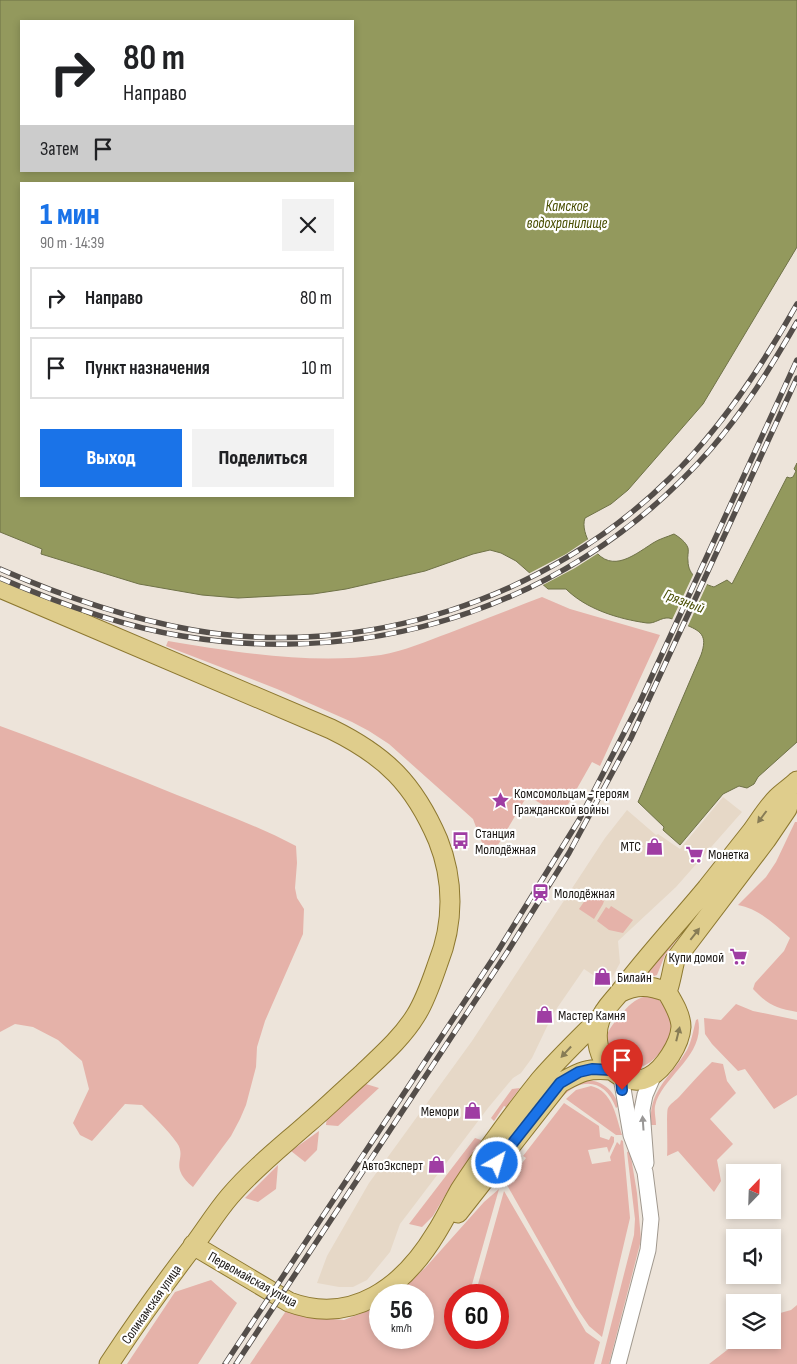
<!DOCTYPE html>
<html lang="ru">
<head>
<meta charset="utf-8">
<style>
	:root { --surface:#fff; --page:#f2f2f2; --text:#202124; --muted:#757577; --line:#e0e0e0; --accent:#1a73e8 }
	body { margin:0; font-family:"Sofia Sans Condensed",sans-serif; background:var(--page); color:var(--text); height:100vh; display:flex; flex-direction:column; font-size:19px; white-space:nowrap }
	* { box-sizing:border-box; margin:0 }
	p { font-size:16px; color:var(--muted) }
	.icon { flex:none; width:28px; height:28px; fill:none; stroke:currentColor; stroke-width:2; stroke-linecap:round; stroke-linejoin:round }
	.map { position:relative; flex:1; overflow:hidden }
	.panel { position:absolute; left:20px; top:182px; width:334px; height:315px; display:flex; flex-direction:column; background:var(--surface); border-radius:0px; box-shadow:0 2px 8px #0003 }
	.panel>* { flex:none }
	.banner { position:absolute; left:20px; top:20px; width:334px; height:152px; border-radius:0px; box-shadow:0 2px 8px #0003; background:#fff; color:var(--text); overflow:hidden }
	.needle { width:32px; rotate:23deg }
	.tools { position:absolute; left:726px; top:1164px; display:grid; gap:10px }
	.tools a { display:grid; place-items:center; width:55px; height:55px; border-radius:0px; background:var(--surface); box-shadow:0 2px 8px #0003; font-size:25px }
	.speed { position:absolute; left:369px; top:1284px; display:flex; gap:10px; font-size:25px; font-weight:700; text-align:center }
	.speed>* { display:grid; place-content:center; width:65px; height:65px; border-radius:50%; background:var(--surface); box-shadow:0 2px 8px #0003; line-height:1 }
	.speed small { font-size:12px; font-weight:400 }
	.speed .limit { border:8px solid #d22; background:#fff; color:#111 }
	.pin { position:absolute; display:grid; place-items:center; width:42px; height:42px; color:#fff; margin:-51px -21px; border-radius:50% 50% 50% 0; rotate:-45deg; box-shadow:0 0 5px #0007 }
	.pin .icon { rotate:45deg }
	.me { position:absolute; width:55px; margin:-28px; rotate:38deg; stroke-linejoin:round; filter:drop-shadow(0 0 4px #0008) }
	.turn { display:flex; align-items:center; gap:18px; height:105px; padding:0 20px; font-size:22px }
	.turn .icon { width:65px; height:65px; stroke-width:2.5 }
	.turn b { display:block; font-size:35px; line-height:42px }
	.then { display:flex; align-items:center; height:48px; padding:0 20px; background:#0003; gap:10px; font-size:19px }
	.round { display:grid; place-items:center; flex:none; width:52px; height:52px; border-radius:0px; background:var(--page) }
	.headline { display:flex; align-items:center; justify-content:space-between; height:85px; padding:0 20px }
	h1 { font-size:30px; font-weight:800; line-height:38px; color:var(--accent) }
	.action { display:flex; gap:10px; margin-top:auto; padding:10px 20px }
	.action a { flex:1; height:58px; border-radius:0px; background:var(--accent); color:#fff; font-size:20px; font-weight:800; line-height:58px; text-align:center }
	.action a+a { background:var(--page); color:var(--text) }
	ul { padding:0; list-style:none }
	li { display:flex; align-items:center; gap:15px; height:62px; margin:0 10px 8px; padding:0 10px; border:2px solid var(--line); border-radius:0px }
	li div { flex:1 }
	li b { display:block; font-size:19px }
	li em { font-style:normal }
	.map>svg:first-child { display:block }
</style>
</head>
<body>
<div class="map">
<svg width="797" height="1364" viewBox="0 0 797 1364">
	<rect width="100%" height="100%" fill="#ede4da"/>
	<path fill="#e6d8c7" d="M 723,797 L 742,812 L 676,887 L 618,941 L 620,963 L 608,985 L 584,969 L 553,1014 L 532,1058 L 521,1073 L 513,1078 L 488,1108 L 400,1224 L 390,1252 L 367,1280 L 353,1287 L 339,1287 L 317,1283 L 327,1256 L 369,1183 L 472,1041 L 605,838 L 627,810 L 656,835 L 658,834 L 680,849 Z"/>
	<path fill="#e5b2a9" d="M 542,597 L 570,609 L 660,635 L 600,766 L 592,762 L 562,815 L 527,796 L 495,850 L 484,848 L 473,819 L 389,744 L 369,731 L 352,722 L 277,689 L 166,646 L 168,641 C 234,652 314,665 381,655 C 404,651 427,641 449,633 C 480,621 511,609 542,597 Z
		M 0,726 C 60,748 118,771 177,795 C 217,811 258,826 296,846 L 297,863 L 295,888 L 297,898 L 304,909 L 303,934 L 265,1021 L 257,1047 L 256,1067 L 246,1105 L 240,1119 L 231,1136 L 193,1187 C 167,1165 188,1159 177,1143 C 167,1129 154,1117 142,1105 L 125,1104 L 92,1141 L 80,1135 L 73,1123 L 89,1089 L 82,1061 L 58,1040 L 33,1027 L 15,1024 L 0,1032 Z
		M 795,822 L 797,822 L 797,1012 C 776,1008 768,1005 753,989 L 755,983 L 784,951 L 790,938 C 775,924 759,909 738,905 L 766,877 L 776,862 Z
		M 590,893 L 604,901 L 603,904 L 594,919 L 579,909 Z
		M 707,901 L 665,955 L 657,975 L 654,976 L 646,974 Z
		M 611,906 L 633,920 L 623,933 L 609,930 L 597,921 L 606,907 L 609,909 Z
		M 647,996 C 663,998 666,1007 674,1020 C 672,1025 672,1030 670,1035 C 662,1057 636,1082 615,1060 C 608,1053 605,1045 607,1036 C 609,1028 615,1022 620,1016 C 628,1006 634,999 647,996 Z
		M 736,1004 L 753,1011 L 797,1020 L 797,1095 L 774,1109 L 745,1069 L 738,1071 L 712,1044 L 705,1034 L 704,1018 L 721,1020 Z
		M 698,1019 C 706,1056 662,1076 655,1106 C 654,1112 656,1119 656,1125 L 651,1125 C 648,1090 671,1077 687,1050 C 692,1040 693,1031 696,1020 Z
		M 712,1062 L 723,1064 L 727,1081 L 736,1093 L 710,1119 L 733,1144 L 717,1160 L 721,1181 L 714,1192 L 678,1151 L 667,1156 C 668,1147 666,1112 668,1108 C 670,1104 676,1100 679,1097 C 690,1085 700,1073 712,1062 Z
		M 585,1080 C 602,1080 614,1090 619,1106 L 616,1108 C 606,1080 582,1076 562,1097 L 559,1094 L 565,1088 Z
		M 366,1084 L 379,1088 L 338,1126 L 326,1125 L 327,1116 Z
		M 591,1086 C 613,1091 616,1117 622,1135 L 616,1135 L 566,1099 L 576,1090 Z
		M 520,1088 L 506,1107 L 504,1106 L 494,1121 L 491,1118 L 512,1089 Z
		M 564,1103 L 599,1126 L 600,1137 L 609,1140 L 611,1136 L 614,1137 L 614,1142 L 609,1153 L 607,1147 L 588,1150 L 592,1164 L 611,1161 L 610,1157 L 617,1142 L 620,1145 L 621,1140 L 623,1141 L 630,1218 L 602,1337 L 589,1326 L 576,1307 L 507,1185 L 509,1180 L 514,1182 L 521,1170 L 519,1167 L 526,1158 L 523,1156 Z
		M 319,1131 L 317,1150 L 305,1162 L 291,1151 Z
		M 475,1138 L 481,1140 L 482,1143 L 450,1187 L 433,1216 L 422,1227 L 409,1224 Z
		M 630,1151 L 637,1193 L 641,1240 L 609,1364 L 601,1364 L 634,1235 L 635,1219 L 627,1152 Z
		M 278,1165 L 276,1189 L 258,1202 L 245,1198 Z
		M 499,1189 L 469,1295 L 455,1295 L 455,1338 L 498,1338 L 498,1295 L 475,1295 L 504,1191 L 586,1332 L 600,1342 L 594,1364 L 250,1364 L 286,1311 L 311,1317 L 344,1320 L 380,1306 L 380,1338 L 422,1338 L 422,1295 L 395,1295 L 425,1268 L 484,1202 Z
		M 211,1280 L 237,1303 L 198,1364 L 127,1364 L 175,1292 Z
		M 797,1305 L 797,1364 L 709,1364 L 740,1340 L 772,1340 L 773,1315 L 791,1310 Z"/>
	<path fill="#93995d" stroke="#6f7247" fill-rule="evenodd" d="M 0,0 L 797,0 L 797,247 L 703,404 L 628,490 L 611,504 L 585,518 C 582,526 586,537 590,544 C 609,575 630,558 653,543 C 659,539 667,537 674,534 C 679,537 686,542 688,548 C 689,552 687,557 688,561 C 688,575 700,583 714,587 L 727,580 L 732,584 L 787,477 L 790,478 L 793,477 L 796,471 L 794,469 L 797,463 L 797,742 L 758,777 L 754,784 L 747,788 L 739,786 L 723,794 L 680,845 L 663,830 L 664,827 L 638,802 L 701,655 C 708,635 701,631 684,624 C 679,622 674,619 669,618 C 661,617 655,624 647,623 C 618,619 586,609 566,589 L 548,589 L 516,561 L 501,553 L 490,550 L 473,554 L 425,571 L 346,589 L 313,594 L 238,598 L 202,595 L 139,584 L 41,554 L 42,549 L 0,532 ZM 21,21 L 352,21 L 352,171 L 21,171 ZM 21,184 L 352,184 L 352,496 L 21,496 Z"/>
	<path fill="#ede4da" d="M 590,538 L 600,552 L 575,568 L 541,586 L 528,574 L 566,554 Z
		M 694,573 L 708,582 L 687,628 L 671,622 Z"/>
	<g fill="none" stroke-linecap="round" stroke-linejoin="round">
		<defs>
			<path id="minor" d="M 646,1163 L 642,1110 L 645,1095 L 655,1072
				M 618,1364 L 648,1250 L 651,1219 L 645,1172 L 631,1135 L 621,1077"/>
			<path id="major" d="M 0,588 L 331,729 C 386,756 414,784 438,840 C 454,880 454,923 438,963 C 432,980 426,999 416,1015 C 402,1038 381,1056 361,1075 C 343,1091 326,1108 307,1124 C 281,1147 253,1169 230,1196 C 217,1211 206,1229 194,1245 C 164,1284 136,1323 109,1364
				M 667,992 C 671,981 672,971 675,960 L 766,840 L 787,809 L 795,783
				M 619,993 C 637,984 649,985 667,992 C 673,1002 681,1015 681,1027 C 680,1044 664,1069 649,1077 C 634,1085 614,1076 606,1063 C 597,1052 595,1033 600,1020 C 603,1010 613,1001 620,992 C 647,956 678,923 707,888 C 722,869 737,850 752,831 C 760,820 767,808 777,798 C 783,792 791,787 797,781
				M 458,1213 L 560,1083 C 580,1072 586,1068 611,1070
				M 193,1245 L 289,1302 C 353,1326 404,1286 436,1233 C 445,1219 452,1204 460,1190 C 471,1173 482,1157 494,1141 C 509,1120 524,1100 540,1080 C 559,1058 580,1038 600,1018"/>
		</defs>
		<use href="#minor" stroke="#a0988e" stroke-width="17"/>
		<use href="#major" stroke="#8d7830" stroke-width="21"/>
		<use href="#minor" stroke="#fff" stroke-width="15"/>
		<use href="#major" stroke="#dfcd8c" stroke-width="19"/>
		<defs>
			<path id="rail" d="M 0,569 C 62,596 126,618 193,630 C 363,660 547,599 669,479 C 721,429 762,366 797,304
				M 0,578 C 58,603 120,626 182,636 C 381,669 577,601 710,450 C 744,411 771,367 797,322
				M 225,1364 L 498,951 L 579,820 L 640,702 L 797,360
				M 236,1364 L 508,951 L 569,853 L 631,738 L 797,378"/>
		</defs>
		<use href="#rail" stroke="#544e4a" stroke-width="5.5"/>
		<use href="#rail" stroke="#fff" stroke-width="4" stroke-dasharray="11" stroke-linecap="butt"/>
	</g>
	<defs><path id="oneway-solid" d="M-6-.8H1V-3.2L6.5 0L1 3.2V.8H-6Z" transform="scale(1.25)"/></defs>
	<g fill="#877c56">
		<use href="#oneway-solid" transform="translate(762 817) rotate(127)"/>
		<use href="#oneway-solid" transform="translate(695 934) rotate(-52)"/>
		<use href="#oneway-solid" transform="translate(678 1034) rotate(-76)"/>
		<use href="#oneway-solid" transform="translate(566 1052) rotate(133)"/>
	</g>
	<use fill="#999796" href="#oneway-solid" transform="translate(643 1123) rotate(-94)"/>
	<g fill="none" stroke-linecap="round" stroke-linejoin="round">
		<defs>
			<path id="route" d="M 497,1163 L 560,1083 L 579,1072 L 592,1069 L 611,1070 L 621,1077 L 622,1090"/>
		</defs>
		<use href="#route" stroke="#114b97" stroke-width="12"/>
		<use href="#route" stroke="#1a73e8" stroke-width="9"/>
	</g>
	<defs>
		<symbol id="sight-bare" viewBox="-9 -9 18 18"><path d="M0-6L1.8-2.2L6-1.7L2.9 1.2L3.7 5.4L0 3.3L-3.7 5.4L-2.9 1.2L-6-1.7L-1.8-2.2Z" fill="#9f3da3" stroke="#fff" stroke-width="2.5" paint-order="stroke"/></symbol>
		<symbol id="bus-bare" viewBox="-9 -9 18 18"><path d="M-5-6H5V4H4V6H2V4H-2V6H-4V4H-5ZM-3.5-4V0h7V-4ZM-3.5 1.2v1.5H-2V1.2ZM2 1.2v1.5H3.5V1.2Z" fill="#9f3da3" stroke="#fff" stroke-width="2.5" paint-order="stroke"/></symbol>
		<symbol id="shop-bare" viewBox="-9 -9 18 18"><path d="M-5-2.5h2.3a2.7 3.5 0 0 1 5.4 0H5L5.5 6h-11ZM-1.5-2.5h3a1.5 2.3 0 0 0-3 0Z" fill="#9f3da3" stroke="#fff" stroke-width="2.5" paint-order="stroke"/></symbol>
		<symbol id="supermarket-bare" viewBox="-9 -9 18 18"><path d="M-6-5.5h2.5l.6 2H6L4.5 2H-2.5L-4.4-4H-6ZM-1.5 3.2a1.3 1.3 0 1 0 .1 0ZM3 3.2a1.3 1.3 0 1 0 .1 0Z" fill="#9f3da3" stroke="#fff" stroke-width="2.5" paint-order="stroke"/></symbol>
		<symbol id="station-bare" viewBox="-9 -9 18 18"><path d="M-3-6H3Q5-6 5-4V2Q5 4 3 4L4.5 6H3L1.5 4h-3L-3 6H-4.5L-3 4Q-5 4-5 2V-4Q-5-6-3-6ZM-3.5-4v3h7v-3ZM-3.5 1v1.5H-2V1ZM2 1v1.5H3.5V1Z" fill="#9f3da3" stroke="#fff" stroke-width="2.5" paint-order="stroke"/></symbol>
	</defs>
	<g fill-rule="evenodd">
		<use href="#sight-bare" x="488" y="788" width="25" height="25"/>
		<use href="#bus-bare" x="448" y="828" width="25" height="25"/>
		<use href="#shop-bare" x="642" y="834" width="25" height="25"/>
		<use href="#supermarket-bare" x="682" y="842" width="25" height="25"/>
		<use href="#station-bare" x="528" y="880" width="25" height="25"/>
		<use href="#supermarket-bare" x="726" y="944" width="25" height="25"/>
		<use href="#shop-bare" x="590" y="964" width="25" height="25"/>
		<use href="#shop-bare" x="532" y="1002" width="25" height="25"/>
		<use href="#shop-bare" x="460" y="1098" width="25" height="25"/>
		<use href="#shop-bare" x="424" y="1152" width="25" height="25"/>
	</g>
	<g text-anchor="middle" stroke-width="4.5" stroke-linejoin="round" paint-order="stroke">
		<g font-size="14" fill="#1c1815" stroke="#fff" text-anchor="start">
			<text x="514" y="798">Комсомольцам - героям<tspan x="514" dy="16">Гражданской войны</tspan></text>
			<text x="475" y="838">Станция<tspan x="475" dy="16">Молодёжная</tspan></text>
			<text x="641" y="851" text-anchor="end">МТС</text>
			<text x="708" y="859">Монетка</text>
			<text x="554" y="898">Молодёжная</text>
			<text x="724" y="962" text-anchor="end">Купи домой</text>
			<text x="617" y="982">Билайн</text>
			<text x="558" y="1020">Мастер Камня</text>
			<text x="459" y="1116" text-anchor="end">Мемори</text>
			<text x="423" y="1170" text-anchor="end">АвтоЭксперт</text>
		</g>
		<g font-size="14" fill="#1c1815" stroke="#fff">
			<text transform="translate(253 1279) rotate(29)" y="5">Первомайская улица</text>
			<text transform="translate(151 1304) rotate(-55)" y="5">Соликамская улица</text>
		</g>
		<g font-size="15" font-style="italic" fill="#494e02" stroke="#fff">
			<text x="567" y="211">Камское<tspan x="567" dy="17">водохранилище</tspan></text>
			<text transform="translate(684 601) rotate(21)" y="5">Грязный</text>
		</g>
	</g>
</svg>
<div class="tools">
<a><svg class="needle" viewBox="-14 -14 28 28"><path d="M0-13l5 13h-10z" fill="#e53935"/><path d="M0 13l5-13h-10z" fill="#757577"/></svg></a>
<a><svg class="icon" aria-label="sound" viewBox="0 0 24 24"><path d="M4 9h4l5-4v14l-5-4H4zM17 9q2 3 0 6"/></svg></a>
<a><svg class="icon" aria-label="layers" viewBox="0 0 24 24"><path d="M12 4l9 5-9 5-9-5zM3 14l9 5 9-5"/></svg></a>
</div>
<div class="speed"><div>56<small>km/h</small></div><div class="limit">60</div></div>
<div class="pin" style="left:622px;top:1090px;background:#d93025"><svg class="icon" aria-label="arrive" viewBox="0 0 24 24"><path d="M6 21V4h12l-3 4 3 4H6"/></svg></div>
<svg class="me" style="left:497px;top:1163px" viewBox="-20 -20 40 40"><circle r="17" fill="#1a73e8" stroke="#fff" stroke-width="3"/><path d="M0-11L8 9 0 5-8 9z" fill="#fff"/></svg>
<div class="banner">
<div class="turn"><svg class="icon" aria-label="right" viewBox="0 0 24 24"><path d="M7 20v-9h11M14 6l5 5-5 5"/></svg><div><b>80 m</b>Направо</div></div>
<div class="then">Затем<svg class="icon" aria-label="arrive" viewBox="0 0 24 24"><path d="M6 21V4h12l-3 4 3 4H6"/></svg></div>
</div>
<section class="panel">
<div class="headline"><div><h1>1 мин</h1><p>90 m · 14:39</p></div><a class="round"><svg class="icon" aria-label="close" viewBox="0 0 24 24"><path d="M6 6l12 12M18 6L6 18"/></svg></a></div>
<ul>
<li><svg class="icon" aria-label="right" viewBox="0 0 24 24"><path d="M7 20v-9h11M14 6l5 5-5 5"/></svg><div><b>Направо</b></div><em>80 m</em></li>
<li><svg class="icon" aria-label="arrive" viewBox="0 0 24 24"><path d="M6 21V4h12l-3 4 3 4H6"/></svg><div><b>Пункт назначения</b></div><em>10 m</em></li>
</ul>
<div class="action"><a>Выход</a><a>Поделиться</a></div>
</section>
</div>
</body>
</html>
